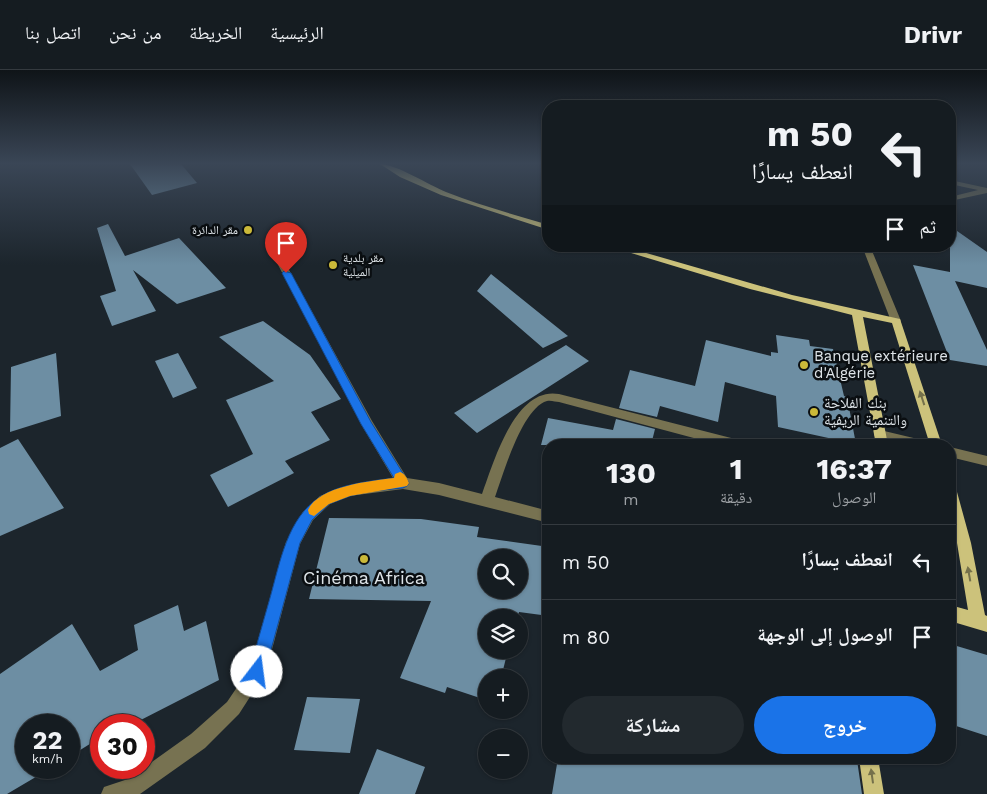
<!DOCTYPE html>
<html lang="ar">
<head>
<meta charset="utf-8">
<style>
	:root { --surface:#151c21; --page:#22292e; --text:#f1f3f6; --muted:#9da1a5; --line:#343a3f; --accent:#1a73e8 }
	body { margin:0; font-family:"Work Sans","Noto Naskh Arabic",sans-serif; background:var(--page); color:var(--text); direction:rtl; height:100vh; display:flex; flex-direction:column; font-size:19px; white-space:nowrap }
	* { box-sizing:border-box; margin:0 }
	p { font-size:16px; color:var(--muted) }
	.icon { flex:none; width:28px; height:28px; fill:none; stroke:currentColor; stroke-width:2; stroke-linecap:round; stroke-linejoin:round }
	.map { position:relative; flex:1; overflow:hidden; direction:ltr }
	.details { position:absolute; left:542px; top:369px; width:414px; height:325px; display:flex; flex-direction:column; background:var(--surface); border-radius:20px; box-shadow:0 1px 4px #0004,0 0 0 1px var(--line); direction:rtl }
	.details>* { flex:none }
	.hud { position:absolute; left:542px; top:30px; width:414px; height:152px; border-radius:20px; box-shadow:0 1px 4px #0004,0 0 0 1px var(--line); direction:rtl; background:#151c21; color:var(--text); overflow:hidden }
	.controls { position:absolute; left:478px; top:479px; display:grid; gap:10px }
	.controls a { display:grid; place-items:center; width:50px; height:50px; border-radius:50%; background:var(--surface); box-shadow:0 1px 4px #0004,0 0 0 1px var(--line); font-size:25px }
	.speed { position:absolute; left:15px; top:644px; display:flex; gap:10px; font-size:25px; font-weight:700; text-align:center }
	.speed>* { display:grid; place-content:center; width:65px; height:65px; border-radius:50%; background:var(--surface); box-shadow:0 1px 4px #0004,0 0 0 1px var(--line); line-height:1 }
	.speed small { font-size:12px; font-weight:400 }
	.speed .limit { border:8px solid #d22; background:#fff; color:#111 }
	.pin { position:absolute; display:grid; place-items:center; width:42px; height:42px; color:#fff; margin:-51px -21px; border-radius:50% 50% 50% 0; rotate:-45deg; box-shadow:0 0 5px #0007 }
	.pin .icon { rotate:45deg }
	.me { position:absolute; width:55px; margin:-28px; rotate:15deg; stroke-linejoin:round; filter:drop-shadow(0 0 4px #0008) }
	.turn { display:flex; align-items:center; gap:18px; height:105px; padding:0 20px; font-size:22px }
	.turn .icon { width:65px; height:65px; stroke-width:2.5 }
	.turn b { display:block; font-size:35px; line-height:42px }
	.then { display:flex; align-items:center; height:48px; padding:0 20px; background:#0003; gap:10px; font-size:19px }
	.eta { display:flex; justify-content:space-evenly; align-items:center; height:85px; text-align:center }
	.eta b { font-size:30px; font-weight:700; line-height:35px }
	.primary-button { display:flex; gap:10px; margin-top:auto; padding:10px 20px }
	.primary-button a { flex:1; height:58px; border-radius:30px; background:var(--accent); color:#fff; font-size:20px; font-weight:700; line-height:58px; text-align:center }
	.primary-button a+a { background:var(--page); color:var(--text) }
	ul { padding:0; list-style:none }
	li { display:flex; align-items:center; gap:15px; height:75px; padding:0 20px; border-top:1px solid var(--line) }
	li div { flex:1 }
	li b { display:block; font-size:19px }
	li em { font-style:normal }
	header { display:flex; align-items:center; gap:30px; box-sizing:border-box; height:70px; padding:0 25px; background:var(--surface); border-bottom:1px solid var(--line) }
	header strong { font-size:24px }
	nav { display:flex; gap:28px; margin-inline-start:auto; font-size:18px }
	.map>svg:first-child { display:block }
</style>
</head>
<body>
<header>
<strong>Drivr</strong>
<nav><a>الرئيسية</a><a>الخريطة</a><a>من نحن</a><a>اتصل بنا</a></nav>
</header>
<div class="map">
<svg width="987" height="724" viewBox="0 0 987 724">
	<rect width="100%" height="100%" fill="#1c252c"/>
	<path fill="#6d8ea3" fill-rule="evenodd" d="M 130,94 L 181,94 L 197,113 L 152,125 Z
		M 108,154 L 125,186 L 179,168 L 226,218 L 177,234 L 133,200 L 156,241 L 112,256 L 100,226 L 116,221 L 97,158 Z
		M 950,156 L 987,182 L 987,218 L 955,211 L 987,280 L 987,296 L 950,290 L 913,195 L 950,202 Z
		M 491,204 L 548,250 L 568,266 L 543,278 L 477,221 Z
		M 263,251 L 310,285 L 341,329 L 311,342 L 330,370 L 285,391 L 294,403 L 228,437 L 210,405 L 253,384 L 226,330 L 274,311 L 219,267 Z
		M 776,265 L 809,270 L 810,276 L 833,279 L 844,326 L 847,327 L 856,374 L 778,357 L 776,326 L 725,312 L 718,352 L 660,336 L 657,347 L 619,338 L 630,300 L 695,316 L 706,270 L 771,286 L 771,282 L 778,283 Z
		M 566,275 L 589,291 L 477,363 L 454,343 Z
		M 56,283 L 61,346 L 10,362 L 11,297 Z
		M 178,283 L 197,318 L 173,328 L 155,291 Z
		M 548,348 L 613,360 L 616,349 L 655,359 L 651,375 L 541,375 Z
		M 18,369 L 64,438 L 0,466 L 0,378 Z
		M 329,448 L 421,449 L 479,457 L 477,467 L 549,477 L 549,546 L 519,542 L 518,548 L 486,548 L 486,580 L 508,580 L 501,608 L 486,608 L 486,630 L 447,617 L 445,623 L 400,608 L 431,531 L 309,529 ZM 486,488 L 519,488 L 519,520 L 486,520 Z
		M 178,535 L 184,561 L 206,551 L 219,610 L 131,655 L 101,655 L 101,667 L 69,687 L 69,655 L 26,655 L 26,698 L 51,698 L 7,724 L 0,724 L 0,604 L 72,554 L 100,601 L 138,580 L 134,555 Z
		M 950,574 L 987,585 L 987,666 L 950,654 Z
		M 307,627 L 360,629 L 350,683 L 294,680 Z
		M 377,679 L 425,697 L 415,724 L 359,724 Z
		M 558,688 L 850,688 L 857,690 L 862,724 L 552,724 Z"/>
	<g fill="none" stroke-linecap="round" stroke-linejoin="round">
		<path fill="#777251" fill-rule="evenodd" d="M 950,110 L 987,118 L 987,123 L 950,131 L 950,127 L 978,120 L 950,114 Z
			M 862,176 L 870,176 L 901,251 L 900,253 L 896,254 L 891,251 Z
			M 279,186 L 283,189 L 372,351 L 407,408 L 439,413 L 482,424 C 494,392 515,316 559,324 L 739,370 L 744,372 L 745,375 L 720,375 L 559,332 C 556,332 551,330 547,331 C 522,338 503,405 495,427 L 549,441 L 549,453 L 439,425 L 403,419 L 349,426 L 330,434 L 313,450 L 300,474 L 266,602 L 239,644 L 205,678 L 140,724 L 101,724 L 104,717 L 128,709 L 191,664 L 227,632 L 250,598 L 286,472 L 303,442 L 320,426 L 343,417 L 393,408 L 361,354 L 275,189 Z
			M 880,360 L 922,370 L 927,372 L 928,375 L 902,375 L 876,368 L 874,365 L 876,362 Z
			M 950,377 L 987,386 L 987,396 L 950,387 Z"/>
		<path fill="#ccc27b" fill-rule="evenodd" d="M 380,94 C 396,94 429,115 446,122 C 480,135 514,145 549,155 L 549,160 L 441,125 L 400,107 Z
			M 608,176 L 622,176 L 792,225 L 900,249 L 942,375 L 930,375 L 892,253 L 863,247 L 888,375 L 876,375 L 852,245 L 750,219 Z
			M 950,416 L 955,418 L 957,422 L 971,473 L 985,545 L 987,546 L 987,562 L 950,551 L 950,535 L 968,540 L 957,473 L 950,448 Z
			M 859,688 L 878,688 L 884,724 L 864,724 Z"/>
	</g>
	<defs><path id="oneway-solid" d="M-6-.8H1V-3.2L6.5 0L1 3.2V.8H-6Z" transform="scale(1.25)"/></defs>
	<g fill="#75714b">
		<use href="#oneway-solid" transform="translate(922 328) rotate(-108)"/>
		<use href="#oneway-solid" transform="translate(969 504) rotate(-100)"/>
		<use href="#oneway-solid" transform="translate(872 706) rotate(-98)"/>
	</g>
	<linearGradient id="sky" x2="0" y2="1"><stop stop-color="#0f1418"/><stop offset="0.48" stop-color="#3a4656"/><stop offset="1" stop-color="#3a4656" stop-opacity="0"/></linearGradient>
	<rect width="987" height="195" fill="url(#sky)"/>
	<path fill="#1a73e8" stroke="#114b97" d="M 284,201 L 291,203 L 371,352 L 409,413 L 407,416 L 403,418 L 373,421 L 350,426 L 329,434 L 312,450 L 300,473 L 265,602 L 262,608 L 257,610 L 251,608 L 249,602 C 256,577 263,553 270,528 C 280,493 287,448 320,427 C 339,414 372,411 394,408 L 361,354 L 282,203 Z"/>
	<path fill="#f59e0b" d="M 400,402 C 405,404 407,408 409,413 L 407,416 L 350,426 L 329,434 L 314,446 L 309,444 L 308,440 C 319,416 370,411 394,408 L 395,404 Z"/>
	<g fill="#cbb939" stroke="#0a0e11" stroke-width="2">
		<circle cx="248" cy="160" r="5"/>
		<circle cx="333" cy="195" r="5"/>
		<circle cx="804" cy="295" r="5"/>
		<circle cx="814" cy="342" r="5"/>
		<circle cx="364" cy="489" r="5"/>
	</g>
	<g text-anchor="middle" stroke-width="5" stroke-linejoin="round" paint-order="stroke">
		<g font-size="12" fill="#dee4e8" stroke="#0a0e11" text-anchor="end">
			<text x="238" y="164">مقر الدائرة</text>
			<text x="343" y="192" text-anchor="start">مقر بلدية<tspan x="343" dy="14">الميلية</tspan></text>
		</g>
		<g font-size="15" fill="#dee4e8" stroke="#0a0e11" text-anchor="start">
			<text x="814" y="291">Banque extérieure<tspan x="814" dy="17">d'Algérie</tspan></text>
			<text x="824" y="338">بنك الفلاحة<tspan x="824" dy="17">والتنمية الريفية</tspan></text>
		</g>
		<g font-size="18" fill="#dee4e8" stroke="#0a0e11">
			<text x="364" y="514">Cinéma Africa</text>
		</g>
	</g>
</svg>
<div class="controls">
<a><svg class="icon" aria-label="search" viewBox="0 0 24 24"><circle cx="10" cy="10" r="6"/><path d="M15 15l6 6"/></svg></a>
<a><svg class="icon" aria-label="layers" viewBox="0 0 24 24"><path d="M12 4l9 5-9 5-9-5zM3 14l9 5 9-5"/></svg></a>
<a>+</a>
<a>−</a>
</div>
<div class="speed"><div>22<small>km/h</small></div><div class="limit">30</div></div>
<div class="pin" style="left:286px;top:203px;background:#d93025"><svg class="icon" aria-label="arrive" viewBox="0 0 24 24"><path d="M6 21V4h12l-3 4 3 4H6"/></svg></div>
<svg class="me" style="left:257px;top:602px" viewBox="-20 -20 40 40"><circle r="19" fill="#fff"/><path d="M0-13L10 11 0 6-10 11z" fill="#1a73e8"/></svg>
<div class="hud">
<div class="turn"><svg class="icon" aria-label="left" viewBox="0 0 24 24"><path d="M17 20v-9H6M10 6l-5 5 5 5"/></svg><div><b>50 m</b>انعطف يسارًا</div></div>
<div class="then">ثم<svg class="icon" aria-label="arrive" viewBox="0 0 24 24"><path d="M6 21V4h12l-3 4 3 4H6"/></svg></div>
</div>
<section class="details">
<div class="eta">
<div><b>16:37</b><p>الوصول</p></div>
<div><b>1</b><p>دقيقة</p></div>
<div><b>130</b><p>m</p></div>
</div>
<ul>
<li><svg class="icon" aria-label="left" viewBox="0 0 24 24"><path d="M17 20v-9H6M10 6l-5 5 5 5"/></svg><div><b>انعطف يسارًا</b></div><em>50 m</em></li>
<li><svg class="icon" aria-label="arrive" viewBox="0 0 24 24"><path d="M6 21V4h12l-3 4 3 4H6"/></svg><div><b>الوصول إلى الوجهة</b></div><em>80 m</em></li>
</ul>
<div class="primary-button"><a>خروج</a><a>مشاركة</a></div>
</section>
</div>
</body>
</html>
